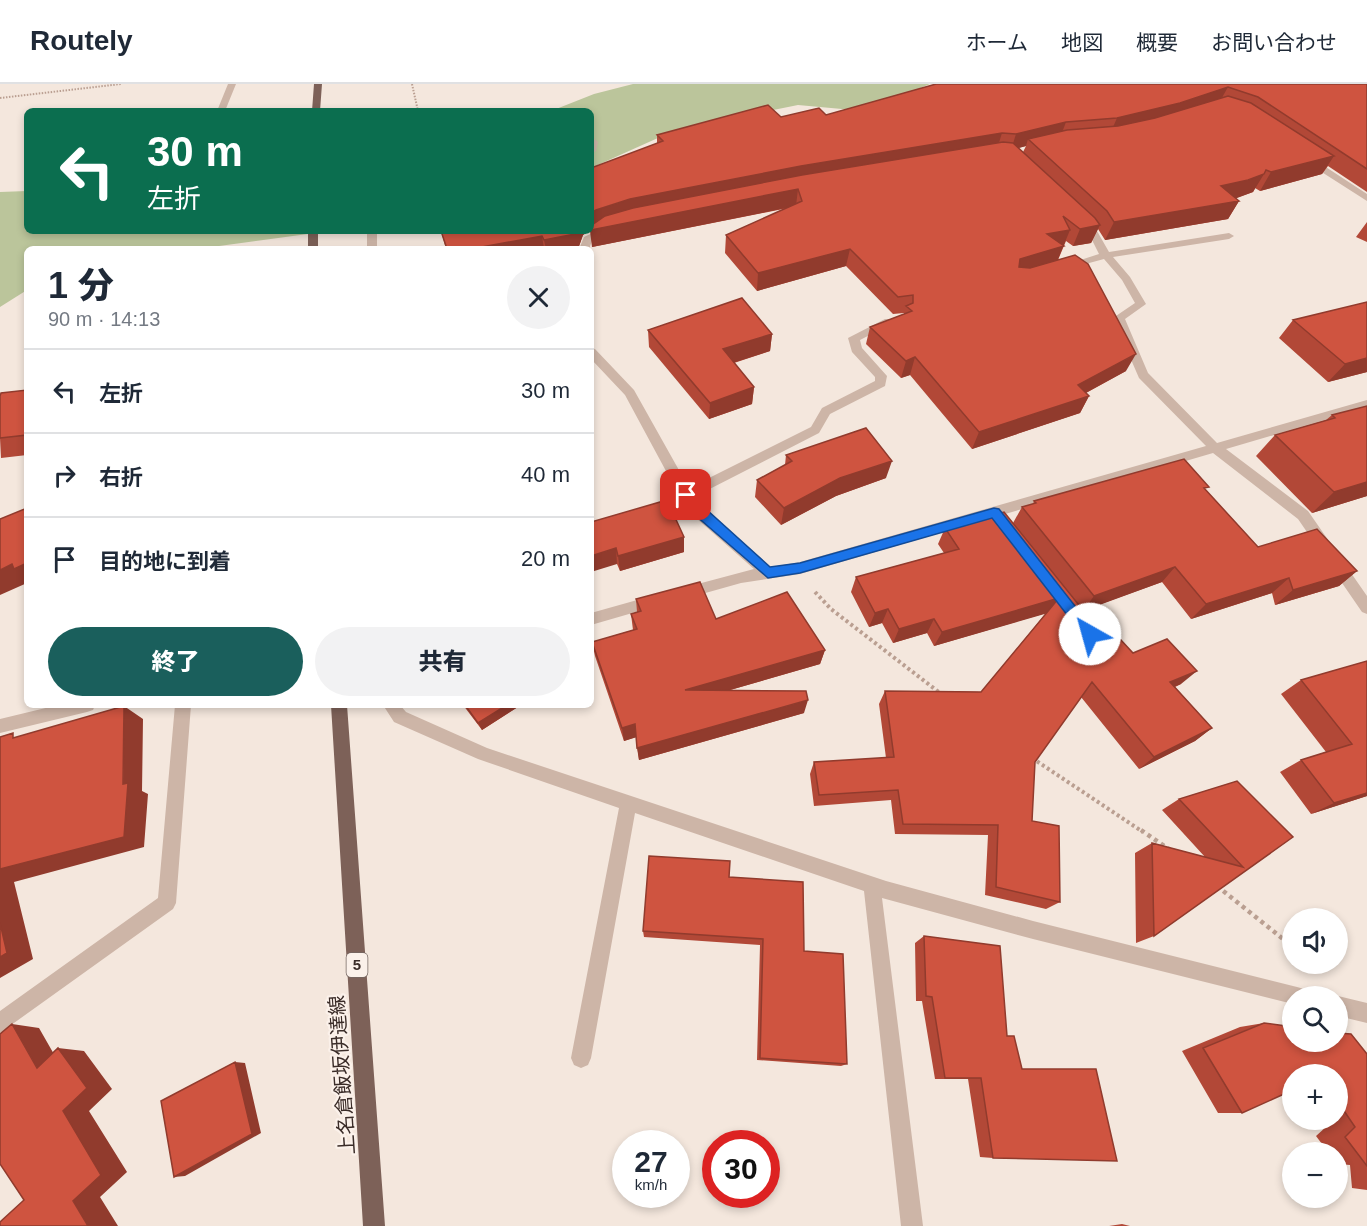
<!DOCTYPE html>
<html lang="ja">
<head>
<meta charset="utf-8">
<style>
	:root { --surface:#fff; --page:#f2f2f3; --text:#1f2937; --muted:#747a83; --line:#e0e1e3; --accent:#1a5f5c }
	body { margin:0; font-family:Helvetica,"Noto Sans JP",sans-serif; background:var(--page); color:var(--text); height:100vh; display:flex; flex-direction:column; font-size:22px; white-space:nowrap }
	* { box-sizing:border-box; margin:0 }
	p { font-size:20px; color:var(--muted) }
	.icon { flex:none; width:33px; height:33px; fill:none; stroke:currentColor; stroke-width:2; stroke-linecap:round; stroke-linejoin:round }
	.map { position:relative; flex:1; overflow:hidden }
	.panel { position:absolute; left:24px; top:162px; width:570px; height:462px; display:flex; flex-direction:column; background:var(--surface); border-radius:9px; box-shadow:0 3px 9px #0003 }
	.panel>* { flex:none }
	.hud { position:absolute; left:24px; top:24px; width:570px; height:126px; border-radius:9px; box-shadow:0 3px 9px #0003; background:#0b6e4f; color:#fff; overflow:hidden }
	.buttons { position:absolute; left:1282px; top:824px; display:grid; gap:12px }
	.buttons a { display:grid; place-items:center; width:66px; height:66px; border-radius:50%; background:var(--surface); box-shadow:0 3px 9px #0003; font-size:30px }
	.speed { position:absolute; left:612px; top:1046px; display:flex; gap:12px; font-size:30px; font-weight:700; text-align:center }
	.speed>* { display:grid; place-content:center; width:78px; height:78px; border-radius:50%; background:var(--surface); box-shadow:0 3px 9px #0003; line-height:1 }
	.speed small { font-size:15px; font-weight:400 }
	.speed .limit { border:9px solid #d22; background:#fff; color:#111 }
	.pin { position:absolute; display:grid; place-items:center; width:51px; height:51px; color:#fff; margin:-26px; border-radius:12px; box-shadow:0 3px 9px #0006 }
	.me { position:absolute; width:66px; margin:-33px; rotate:322deg; stroke-linejoin:round; filter:drop-shadow(0 0 4px #0008) }
	.turn { display:flex; align-items:center; gap:21px; height:126px; padding:0 24px; font-size:27px }
	.turn .icon { width:78px; height:78px; stroke-width:2.5 }
	.turn b { display:block; font-size:42px; line-height:51px }
	.round { display:grid; place-items:center; flex:none; width:63px; height:63px; border-radius:32px; background:var(--page) }
	.summary { display:flex; align-items:center; justify-content:space-between; height:102px; padding:0 24px }
	h1 { font-size:36px; font-weight:800; line-height:45px }
	.button { display:flex; gap:12px; margin-top:auto; padding:12px 24px }
	.button a { flex:1; height:69px; border-radius:36px; background:var(--accent); color:#fff; font-size:24px; font-weight:800; line-height:69px; text-align:center }
	.button a+a { background:var(--page); color:var(--text) }
	ul { padding:0; list-style:none }
	li { display:flex; align-items:center; gap:18px; height:84px; padding:0 24px; border-top:2px solid var(--line) }
	li div { flex:1 }
	li b { display:block; font-size:22px }
	li em { font-style:normal }
	header { display:flex; align-items:center; gap:36px; box-sizing:border-box; height:84px; padding:0 30px; background:var(--surface); border-bottom:2px solid var(--line) }
	header strong { font-size:28px }
	nav { display:flex; gap:33px; margin-inline-start:auto; font-size:21px }
	.map>svg:first-child { display:block }
</style>
</head>
<body>
<header>
<strong>Routely</strong>
<nav><a>ホーム</a><a>地図</a><a>概要</a><a>お問い合わせ</a></nav>
</header>
<div class="map">
<svg width="1367" height="1142" viewBox="0 0 1367 1142">
	<rect width="100%" height="100%" fill="#f4e7dd"/>
	<path fill="#bbc59b" d="M 633,0 L 930,0 L 864,27 L 798,21 L 678,45 L 591,84 L 591,27 L 551,27 L 594,10 Z
		M 27,107 L 27,147 L 330,147 L 197,165 L 27,165 L 27,206 L 0,223 L 0,108 Z"/>
	<g fill="none" stroke-linecap="round" stroke-linejoin="round">
		<path stroke="#ba9f91" stroke-width="2" stroke-dasharray="1.5 1.5" stroke-linecap="butt" d="M 412,0 L 418,27
			M 0,14 L 121,0"/>
		<path stroke="#ba9f91" stroke-width="4" stroke-dasharray="3 3" stroke-linecap="butt" d="M 815,508 L 831,525 L 940,609
			M 1032,674 L 1143,748"/>
		<path stroke="#ba9f91" stroke-width="4.5" stroke-dasharray="4 4" stroke-linecap="butt" d="M 1141,746 L 1170,766
			M 1217,802 L 1293,863"/>
		<path fill="#cdb5a7" fill-rule="evenodd" d="M 228,0 L 236,0 L 225,27 L 217,27 Z
			M 591,52 L 598,58 L 596,67 L 591,70 Z
			M 1306,74 L 1312,74 L 1367,110 L 1367,117 L 1306,78 Z
			M 1081,135 L 1097,147 L 1109,168 L 1229,149 L 1234,152 L 1229,155 L 1113,173 L 1130,193 L 1146,220 L 1125,235 L 1148,289 L 1217,359 L 1367,316 L 1367,324 L 1226,365 L 1308,427 L 1367,512 L 1367,530 L 1362,528 L 1298,435 L 1213,369 L 800,490 L 741,499 L 684,515 L 679,513 L 677,509 L 679,505 L 754,485 L 687,426 L 625,311 L 591,275 L 591,264 L 595,265 L 634,306 L 689,404 L 811,343 L 822,324 L 875,297 L 875,293 L 852,268 L 848,254 L 885,235 L 893,235 L 893,239 L 860,256 L 862,264 L 887,292 L 885,302 L 830,330 L 819,349 L 694,413 L 697,418 L 771,483 L 800,478 L 1206,362 L 1139,294 L 1113,234 L 1135,219 L 1122,196 L 1104,175 L 1067,185 L 1062,182 L 1099,170 L 1089,150 L 1076,138 Z
			M 609,141 L 614,144 L 613,146 L 592,157 L 589,165 L 579,165 L 584,153 Z
			M 367,147 L 377,147 L 377,165 L 367,165 Z
			M 655,511 L 660,513 L 662,517 L 660,521 L 591,541 L 591,529 Z
			M 58,621 L 95,621 L 93,626 L 87,628 L 0,649 L 0,635 Z
			M 175,621 L 191,621 L 176,819 L 173,825 L 0,949 L 0,927 L 158,814 Z
			M 383,621 L 400,621 L 406,628 L 487,664 L 886,797 L 1033,837 L 1297,903 L 1304,905 L 1306,912 L 1293,912 L 1293,920 L 1033,855 L 882,814 L 923,1142 L 901,1142 L 864,807 L 635,729 L 591,974 L 588,981 L 581,984 L 574,981 L 571,974 L 619,724 L 478,675 L 394,638 Z
			M 1338,912 L 1367,919 L 1367,939 L 1338,932 Z"/>
		<path fill="#7d6158" fill-rule="evenodd" d="M 314,0 L 322,0 L 320,27 L 312,27 Z
			M 308,147 L 318,147 L 318,165 L 308,165 Z
			M 331,621 L 347,621 L 385,1142 L 363,1142 Z"/>
	</g>
	<path fill="#b24837" fill-rule="evenodd" d="M 936,0 L 1367,0 L 1367,108 L 1328,82 L 1322,90 L 1260,107 L 1255,104 L 1253,108 L 1236,114 L 1239,117 L 1228,135 L 1105,156 L 1098,145 L 1091,159 L 1073,162 L 1066,157 L 1058,176 L 1126,287 L 1086,309 L 1089,312 L 1080,329 L 972,365 L 910,291 L 901,294 L 866,260 L 870,243 L 904,230 L 904,229 L 893,230 L 846,182 L 757,207 L 725,169 L 726,151 L 788,124 L 592,163 L 657,59 L 657,51 L 781,33 L 826,31 ZM 1026,62 L 1023,68 L 1018,64 Z
		M 1367,138 L 1367,158 L 1356,153 Z
		M 441,147 L 589,147 L 583,151 L 578,165 L 446,165 Z
		M 1293,236 L 1367,288 L 1328,298 L 1279,254 Z
		M 648,246 L 772,250 L 770,267 L 734,279 L 754,303 L 752,320 L 709,335 L 649,263 Z
		M 27,306 L 27,371 L 1,374 L 0,354 Z
		M 1367,322 L 1367,412 L 1312,429 L 1256,372 L 1275,351 L 1326,336 L 1332,331 Z
		M 786,371 L 886,394 L 836,412 L 781,441 L 755,413 L 757,396 L 785,381 Z
		M 1206,406 L 1258,463 L 1357,487 L 1339,502 L 1275,521 L 1272,509 L 1191,535 L 1162,498 L 1084,526 L 1095,541 L 1133,569 L 1181,600 L 1175,603 L 1212,644 L 1195,657 L 1139,685 L 1081,613 L 1035,678 L 1032,737 L 1060,818 L 1046,825 L 985,811 L 988,751 L 895,750 L 891,716 L 814,722 L 810,690 L 814,678 L 886,674 L 879,620 L 885,607 L 981,608 L 1046,529 L 934,562 L 927,549 L 893,559 L 882,539 L 869,543 L 851,508 L 856,493 L 944,469 L 938,460 L 945,444 L 1013,439 L 1022,423 L 1033,420 L 1034,417 Z
		M 591,438 L 684,453 L 684,468 L 620,487 L 617,480 Z
		M 636,515 L 716,535 L 825,566 L 820,580 L 730,606 L 804,629 L 639,676 L 636,653 L 624,657 L 595,572 L 592,558 L 633,546 L 631,530 L 637,528 Z
		M 1367,577 L 1367,712 L 1311,730 L 1280,688 L 1301,676 L 1326,668 L 1281,610 L 1301,596 Z
		M 463,621 L 521,621 L 482,646 Z
		M 1179,715 L 1293,753 L 1154,852 L 1136,859 L 1135,769 L 1152,759 L 1205,773 L 1162,726 Z
		M 729,793 L 804,867 L 847,980 L 841,982 L 757,976 L 760,861 L 644,853 L 643,847 Z
		M 924,852 L 1000,862 L 993,1074 L 980,1073 L 968,995 L 935,995 L 922,917 L 916,917 L 915,859 Z
		M 1264,939 L 1367,970 L 1367,1106 L 1352,1104 L 1350,1081 L 1338,1080 L 1338,1068 L 1328,1068 L 1316,1052 L 1327,1042 L 1322,1035 L 1338,1035 L 1338,990 L 1293,990 L 1242,1029 L 1218,1029 L 1182,967 L 1240,943 Z
		M 1122,1140 L 1130,1142 L 1109,1142 Z"/>
	<path fill="#913b2d" d="M 1228,3 L 1219,19 L 1110,50 L 1117,34 Z
		M 1066,38 L 1060,54 L 1028,55 L 1026,62 L 1011,66 L 1016,50 Z
		M 1002,49 L 997,65 L 798,105 L 796,122 L 592,163 L 590,147 L 591,129 L 596,126 L 630,115 L 801,82 Z
		M 1334,72 L 1322,90 L 1260,107 L 1271,88 Z
		M 1264,90 L 1253,108 L 1237,114 L 1211,120 L 1221,102 Z
		M 1239,117 L 1228,135 L 1105,156 L 1114,138 Z
		M 1100,141 L 1091,159 L 1073,162 L 1080,145 Z
		M 1070,146 L 1056,180 L 1013,193 L 1020,175 L 1047,150 Z
		M 576,147 L 589,147 L 583,151 L 578,165 L 546,165 L 544,156 Z
		M 542,152 L 544,165 L 471,165 Z
		M 850,165 L 846,182 L 757,207 L 758,189 Z
		M 772,250 L 770,267 L 723,282 L 723,265 Z
		M 1136,270 L 1126,287 L 1069,318 L 1078,301 Z
		M 915,273 L 910,291 L 901,294 L 906,277 Z
		M 1367,274 L 1367,288 L 1328,298 L 1345,280 Z
		M 754,303 L 752,320 L 709,335 L 710,319 Z
		M 1089,312 L 1080,329 L 972,365 L 979,348 Z
		M 892,377 L 886,394 L 836,412 L 781,441 L 784,424 L 840,394 Z
		M 1367,398 L 1367,412 L 1312,429 L 1334,408 Z
		M 684,453 L 684,468 L 620,487 L 618,472 Z
		M 616,464 L 617,480 L 591,488 L 591,472 Z
		M 27,479 L 27,499 L 0,511 L 0,486 L 12,480 Z
		M 1175,483 L 1162,498 L 1083,527 L 1094,512 Z
		M 1357,487 L 1339,502 L 1275,521 L 1293,506 Z
		M 1289,494 L 1272,509 L 1191,535 L 1206,520 Z
		M 1059,514 L 1048,529 L 934,562 L 942,548 Z
		M 888,525 L 882,539 L 869,543 L 875,529 Z
		M 934,535 L 927,549 L 893,559 L 899,545 Z
		M 825,566 L 820,580 L 685,619 L 685,606 Z
		M 1197,587 L 1181,600 L 1155,611 L 1170,598 Z
		M 808,616 L 804,629 L 639,676 L 637,664 Z
		M 507,621 L 521,621 L 482,646 L 478,639 Z
		M 124,622 L 143,635 L 142,707 L 148,710 L 144,763 L 14,798 L 33,875 L 0,894 L 0,785 L 123,700 Z
		M 635,640 L 637,653 L 624,657 L 622,644 Z
		M 1212,644 L 1195,657 L 1139,685 L 1154,673 Z
		M 1367,709 L 1367,712 L 1311,730 L 1334,719 Z
		M 12,940 L 39,944 L 63,986 L 37,984 Z
		M 58,964 L 84,967 L 112,1005 L 89,1027 L 127,1088 L 100,1113 L 118,1142 L 88,1142 L 73,1117 L 63,1027 Z
		M 235,978 L 245,979 L 261,1049 L 185,1092 L 174,1093 Z"/>
	<path fill="#cf5440" stroke="#913b2d" stroke-width="1.5" d="M 936,0 L 1367,0 L 1367,85 L 1258,13 L 1228,3 L 1180,19 L 1117,34 L 1066,38 L 1016,50 L 1002,49 L 801,82 L 630,115 L 596,126 L 591,129 L 591,84 L 663,57 L 657,51 L 768,21 L 781,33 L 819,24 L 826,31 Z
		M 1228,12 L 1251,19 L 1334,72 L 1271,88 L 1266,86 L 1264,90 L 1248,96 L 1221,102 L 1239,117 L 1114,138 L 1107,127 L 1028,55 L 1067,46 L 1118,42 L 1155,34 Z
		M 1003,58 L 1013,59 L 1095,134 L 1100,141 L 1080,145 L 1063,132 L 1070,146 L 1047,150 L 1064,162 L 1020,175 L 1019,183 L 1030,184 L 1075,171 L 1088,180 L 1136,270 L 1078,301 L 1089,312 L 979,348 L 915,273 L 906,277 L 870,243 L 912,227 L 906,222 L 913,219 L 913,211 L 898,213 L 850,165 L 758,189 L 726,151 L 802,117 L 798,105 L 591,146 L 592,141 L 605,132 L 633,124 L 802,91 Z
		M 441,147 L 576,147 L 575,150 L 544,156 L 542,152 L 471,165 L 447,165 Z
		M 742,214 L 772,250 L 723,265 L 754,303 L 710,319 L 648,246 Z
		M 1367,218 L 1367,274 L 1345,280 L 1293,236 Z
		M 27,306 L 27,351 L 0,354 L 0,312 L 1,309 Z
		M 1367,322 L 1367,398 L 1334,408 L 1275,351 L 1335,334 L 1332,331 Z
		M 866,344 L 892,377 L 840,394 L 784,424 L 757,396 L 792,377 L 786,371 Z
		M 1184,375 L 1209,403 L 1204,404 L 1258,463 L 1317,445 L 1357,487 L 1293,506 L 1289,494 L 1206,520 L 1175,483 L 1094,512 L 1022,423 L 1036,419 L 1034,417 Z
		M 667,416 L 684,453 L 618,472 L 616,464 L 591,472 L 591,438 Z
		M 27,424 L 27,479 L 14,485 L 12,480 L 0,486 L 0,435 Z
		M 1004,428 L 1095,541 L 1108,542 L 1133,569 L 1167,555 L 1197,587 L 1170,598 L 1212,644 L 1154,673 L 1092,598 L 1035,678 L 1032,737 L 1059,742 L 1060,818 L 996,803 L 998,741 L 903,740 L 898,706 L 819,711 L 814,678 L 894,673 L 885,607 L 981,608 L 1059,514 L 942,548 L 934,535 L 899,545 L 888,525 L 875,529 L 856,493 L 959,465 L 945,444 Z
		M 700,498 L 716,535 L 787,508 L 825,566 L 685,606 L 806,607 L 808,616 L 637,664 L 635,640 L 622,644 L 592,558 L 637,545 L 631,530 L 641,527 L 636,515 Z
		M 1367,577 L 1367,709 L 1334,719 L 1301,676 L 1352,660 L 1301,596 Z
		M 465,621 L 507,621 L 478,639 Z
		M 124,622 L 123,700 L 128,699 L 124,753 L 0,785 L 0,653 L 13,649 L 13,654 Z
		M 1237,697 L 1293,753 L 1154,852 L 1152,759 L 1243,783 L 1179,715 Z
		M 649,772 L 730,777 L 729,793 L 803,798 L 804,867 L 843,870 L 847,980 L 760,974 L 763,855 L 643,847 Z
		M 0,839 L 7,869 L 0,873 Z
		M 924,852 L 1000,862 L 1007,952 L 1014,952 L 1022,985 L 1096,985 L 1117,1077 L 993,1074 L 981,994 L 945,994 L 932,913 L 926,912 Z
		M 1264,939 L 1293,943 L 1293,957 L 1338,957 L 1338,949 L 1351,950 L 1367,970 L 1367,1082 L 1345,1053 L 1355,1043 L 1338,1018 L 1338,990 L 1293,990 L 1293,1006 L 1242,1029 L 1203,964 Z
		M 12,940 L 37,984 L 58,964 L 87,1004 L 63,1027 L 101,1091 L 73,1117 L 88,1142 L 0,1142 L 0,1138 L 24,1116 L 0,1080 L 0,950 Z
		M 235,978 L 252,1050 L 174,1093 L 161,1017 Z"/>
	<path fill="#1a73e8" stroke="#114b97" stroke-width="1.5" d="M 686,407 L 770,483 L 800,479 L 994,424 L 999,425 L 1097,550 L 1095,554 L 1085,554 L 992,434 L 800,489 L 768,494 L 688,425 L 680,411 Z"/>
	<g text-anchor="middle" stroke-width="4.5" stroke-linejoin="round" paint-order="stroke">
		<rect fill="#fbf1ea" stroke="#746762" stroke-width="1.5" x="346.5" y="869" width="21" height="24" rx="4.5"/>
		<g font-size="15" font-weight="bold" fill="#3a2c28">
			<text x="357" y="886">5</text>
		</g>
		<g font-size="20" fill="#3a2c28" stroke="#fbf1ea">
			<text transform="translate(342 991) rotate(-94)" y="7">上名倉飯坂伊達線</text>
		</g>
	</g>
</svg>
<div class="buttons">
<a><svg class="icon" aria-label="sound" viewBox="0 0 24 24"><path d="M4 9h4l5-4v14l-5-4H4zM17 9q2 3 0 6"/></svg></a>
<a><svg class="icon" aria-label="search" viewBox="0 0 24 24"><circle cx="10" cy="10" r="6"/><path d="M15 15l6 6"/></svg></a>
<a>+</a>
<a>−</a>
</div>
<div class="speed"><div>27<small>km/h</small></div><div class="limit">30</div></div>
<div class="pin" style="left:686px;top:411px;background:#d93025"><svg class="icon" aria-label="arrive" viewBox="0 0 24 24"><path d="M6 21V4h12l-3 4 3 4H6"/></svg></div>
<svg class="me" style="left:1090px;top:550px" viewBox="-20 -20 40 40"><circle r="19" fill="#fff"/><path d="M0-13L10 11 0 6-10 11z" fill="#1a73e8"/></svg>
<div class="hud">
<div class="turn"><svg class="icon" aria-label="left" viewBox="0 0 24 24"><path d="M17 20v-9H6M10 6l-5 5 5 5"/></svg><div><b>30 m</b>左折</div></div>
</div>
<section class="panel">
<div class="summary"><div><h1>1 分</h1><p>90 m · 14:13</p></div><a class="round"><svg class="icon" aria-label="close" viewBox="0 0 24 24"><path d="M6 6l12 12M18 6L6 18"/></svg></a></div>
<ul>
<li><svg class="icon" aria-label="left" viewBox="0 0 24 24"><path d="M17 20v-9H6M10 6l-5 5 5 5"/></svg><div><b>左折</b></div><em>30 m</em></li>
<li><svg class="icon" aria-label="right" viewBox="0 0 24 24"><path d="M7 20v-9h11M14 6l5 5-5 5"/></svg><div><b>右折</b></div><em>40 m</em></li>
<li><svg class="icon" aria-label="arrive" viewBox="0 0 24 24"><path d="M6 21V4h12l-3 4 3 4H6"/></svg><div><b>目的地に到着</b></div><em>20 m</em></li>
</ul>
<div class="button"><a>終了</a><a>共有</a></div>
</section>
</div>
</body>
</html>
